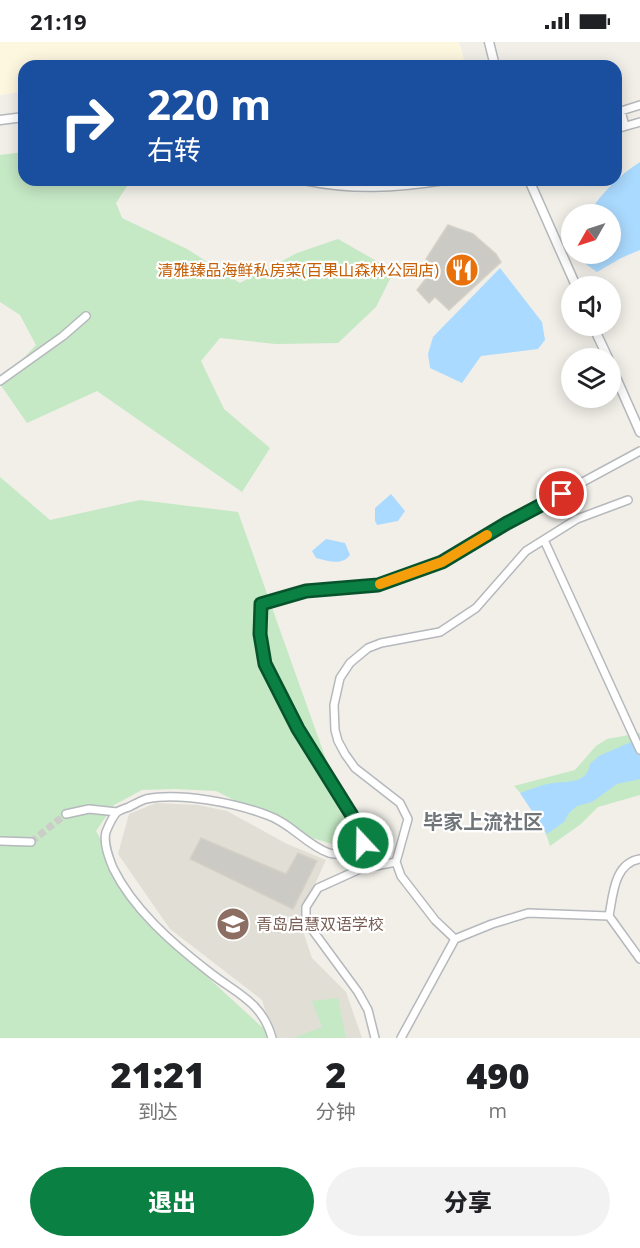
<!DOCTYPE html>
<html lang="zh">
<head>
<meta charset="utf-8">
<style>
	:root { --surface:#fff; --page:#f2f2f2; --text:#202124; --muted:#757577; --accent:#0b8043 }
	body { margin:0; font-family:"Open Sans","Noto Sans SC",sans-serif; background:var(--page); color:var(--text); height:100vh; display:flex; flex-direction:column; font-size:22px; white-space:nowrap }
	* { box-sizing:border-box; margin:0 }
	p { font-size:20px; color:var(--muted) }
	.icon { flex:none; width:33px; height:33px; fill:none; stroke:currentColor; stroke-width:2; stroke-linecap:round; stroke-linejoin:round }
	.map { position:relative; height:996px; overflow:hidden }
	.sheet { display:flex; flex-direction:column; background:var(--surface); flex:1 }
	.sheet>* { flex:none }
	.guide { position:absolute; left:18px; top:18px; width:604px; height:126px; border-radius:18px; box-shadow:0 3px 15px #0003; background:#1a4fa0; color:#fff; overflow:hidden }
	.needle { width:39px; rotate:231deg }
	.buttons { position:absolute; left:561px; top:162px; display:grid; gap:12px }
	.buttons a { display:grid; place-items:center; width:60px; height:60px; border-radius:50%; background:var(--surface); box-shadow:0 3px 15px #0003; font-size:30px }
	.pin { position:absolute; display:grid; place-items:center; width:51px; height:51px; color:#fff; margin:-26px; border:3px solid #fff; border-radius:50%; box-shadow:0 2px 6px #0007 }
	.me { position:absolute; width:66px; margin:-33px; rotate:339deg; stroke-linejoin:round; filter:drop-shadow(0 0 4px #0008) }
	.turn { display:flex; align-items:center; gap:21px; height:126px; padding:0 30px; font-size:27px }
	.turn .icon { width:78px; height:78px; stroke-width:2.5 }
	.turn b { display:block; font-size:42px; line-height:51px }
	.eta { display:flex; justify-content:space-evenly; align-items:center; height:102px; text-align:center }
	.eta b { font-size:36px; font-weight:800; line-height:42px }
	.action { display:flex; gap:12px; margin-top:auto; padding:12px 30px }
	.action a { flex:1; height:69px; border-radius:36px; background:var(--accent); color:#fff; font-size:24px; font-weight:800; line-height:69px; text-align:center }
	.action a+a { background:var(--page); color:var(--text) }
	.status { display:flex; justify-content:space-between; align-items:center; height:42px; padding:0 30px; background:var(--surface); direction:ltr }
	.status svg { height:16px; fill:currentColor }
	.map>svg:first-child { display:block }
</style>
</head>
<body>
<div class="status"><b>21:19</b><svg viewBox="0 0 49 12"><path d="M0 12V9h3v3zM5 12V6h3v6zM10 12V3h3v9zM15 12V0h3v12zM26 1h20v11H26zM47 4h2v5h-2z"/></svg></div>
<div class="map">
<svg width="640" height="996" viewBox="0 0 640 996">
	<rect width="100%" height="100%" fill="#f1efe8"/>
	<path fill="#fef7e0" d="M 0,0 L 459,0 L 466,24 L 24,24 L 24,50 L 0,53 Z"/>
	<path fill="#e1ded6" d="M 156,761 L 198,763 L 227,769 L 287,802 L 326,818 L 299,877 L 312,916 L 346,950 L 362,996 L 274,996 L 262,958 L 170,887 L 118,812 L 129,772 Z"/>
	<path fill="#c5e8c5" d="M 24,110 L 24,138 L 131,138 L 116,161 L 122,176 L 187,207 L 240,241 L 297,211 L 338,197 L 394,229 L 376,265 L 338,301 L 276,302 L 220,296 L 201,319 L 224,367 L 270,406 L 242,450 L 97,349 L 27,381 L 0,342 L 36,303 L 20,273 L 0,260 L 0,113 Z
		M 0,435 L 50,478 L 140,458 L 238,470 L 354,796 L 335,803 L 303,793 L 216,749 L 174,747 L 142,748 L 114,763 L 96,789 L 143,876 L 274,996 L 0,996 Z
		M 640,691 L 640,753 L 598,765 L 581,782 L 550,804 C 544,782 530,761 514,744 L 575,728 L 596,704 L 607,697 Z
		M 338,956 L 346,996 L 293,996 L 322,985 L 312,959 Z"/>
	<path fill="#aadaff" d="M 640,120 L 640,208 L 621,216 L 597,230 L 580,218 L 578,212 L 610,212 L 610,172 L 588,172 C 601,152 619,133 640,120 Z
		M 500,226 L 542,280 L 545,298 L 538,307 L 481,314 L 462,341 L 430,326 L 428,312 L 433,295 Z
		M 391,452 L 405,469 L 398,479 L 377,483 L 375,479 L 375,466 Z
		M 326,497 L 345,501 L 350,513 C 342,524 328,519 316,516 L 312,509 Z
		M 640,696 L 640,737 L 617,742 L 592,760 L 577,764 L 569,771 L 564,780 L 547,792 L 520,751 C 529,748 538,744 548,742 C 564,738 587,744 590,722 L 599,714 Z"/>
	<path fill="#cccac5" stroke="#d6d1c6" stroke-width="1.5" d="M 448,183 L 473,192 L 496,212 L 501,220 L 449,268 L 435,255 L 429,261 L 417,248 L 435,225 L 426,217 Z
		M 201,796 L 286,832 L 298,811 L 317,819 L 293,867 L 190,817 Z"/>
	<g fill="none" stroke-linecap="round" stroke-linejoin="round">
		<path stroke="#ccccc8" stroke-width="7" stroke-dasharray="7 3.5" stroke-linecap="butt" d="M 31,800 L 66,772"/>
		<defs>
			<path id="minor" d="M 625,84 L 621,69 L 640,63
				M 616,87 L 640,80
				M 0,339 L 63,294 L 86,274
				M 544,498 L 640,708
				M 66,772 L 89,767 L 117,770
				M 0,799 L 31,800
				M 640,817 C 614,821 613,853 609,874 L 640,917
				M 455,897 L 435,878 L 401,834 L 396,820 L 408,777 L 400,761 L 355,726 L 345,712 L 338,699 L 335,688 L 334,663 L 340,636 L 350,621 L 368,606 L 381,601 L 440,590 L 476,566 L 526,509 L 577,477 L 628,458
				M 272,996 C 262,959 235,951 208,929 C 172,901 133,867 113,826 C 109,816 103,801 106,790 C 108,785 113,774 117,770 C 120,768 126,766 129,765 C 135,762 140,759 146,757 C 180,750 235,761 267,773 C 291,781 306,803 329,811 C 340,814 350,812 360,806 L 364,794 L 361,787 L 319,722 L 288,670 L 265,622 L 259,592 L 261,562 L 306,549 L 378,543 L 442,520 L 507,481 L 640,409
				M 375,996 L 368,968 L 358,950 L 311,886 L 306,876 L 306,865 L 318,846 L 360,827 L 396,820
				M 401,996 L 455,897 L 492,882 L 528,871 L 609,874"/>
			<path id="tertiary" d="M 489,0 L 495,24
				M 0,78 L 24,75
				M 304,138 C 352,148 395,146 444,138
				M 529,138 L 576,244
				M 593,284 L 608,316
				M 610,322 L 640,390"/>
		</defs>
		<use href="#minor" stroke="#b5b8bc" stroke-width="10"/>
		<use href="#tertiary" stroke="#b5b8bc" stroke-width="11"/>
		<use href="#minor" stroke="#fff" stroke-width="7"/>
		<use href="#tertiary" stroke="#fff" stroke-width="8"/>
	</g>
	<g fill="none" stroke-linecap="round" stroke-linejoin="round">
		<defs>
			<path id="route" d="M 363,801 L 364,794 L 361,788 L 298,687 L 265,622 L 260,592 L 261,562 L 306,549 L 378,543 L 442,520 L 507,481 L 562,452"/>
		</defs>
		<use href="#route" stroke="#07532c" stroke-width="15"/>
		<use href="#route" stroke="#0b8043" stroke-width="10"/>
		<path stroke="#f59e0b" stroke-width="10" d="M 380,542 L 442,520 L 487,493"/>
	</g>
	<defs>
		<symbol id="restaurant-disc" viewBox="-11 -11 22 22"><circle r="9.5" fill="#e8710a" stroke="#fff"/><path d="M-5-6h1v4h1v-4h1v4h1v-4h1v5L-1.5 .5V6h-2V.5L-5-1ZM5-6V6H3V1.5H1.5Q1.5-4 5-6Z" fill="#fff"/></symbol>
		<symbol id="school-disc" viewBox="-11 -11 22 22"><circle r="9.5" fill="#8d6e63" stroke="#fff"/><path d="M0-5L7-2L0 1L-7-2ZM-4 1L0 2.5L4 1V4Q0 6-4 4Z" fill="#fff"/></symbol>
	</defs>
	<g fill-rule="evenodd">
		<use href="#restaurant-disc" x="443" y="209" width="38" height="38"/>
		<use href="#school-disc" x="214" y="863" width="38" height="38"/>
	</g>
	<g text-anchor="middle" stroke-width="4.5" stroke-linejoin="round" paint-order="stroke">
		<g font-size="16" fill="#c56008" stroke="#fff" text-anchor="end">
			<text x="439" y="234">清雅臻品海鲜私房菜(百果山森林公园店)</text>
		</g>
		<g font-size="16" fill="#785e54" stroke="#fff" text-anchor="start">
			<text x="256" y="888">青岛启慧双语学校</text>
		</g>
		<g font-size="20" font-weight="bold" fill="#70757a" stroke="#fff">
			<text x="483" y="787">毕家上流社区</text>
		</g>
	</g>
</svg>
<div class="buttons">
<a><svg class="needle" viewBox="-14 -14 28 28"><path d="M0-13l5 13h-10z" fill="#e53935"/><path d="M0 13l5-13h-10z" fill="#757577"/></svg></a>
<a><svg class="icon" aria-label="sound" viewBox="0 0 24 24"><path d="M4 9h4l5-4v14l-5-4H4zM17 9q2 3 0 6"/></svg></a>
<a><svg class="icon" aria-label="layers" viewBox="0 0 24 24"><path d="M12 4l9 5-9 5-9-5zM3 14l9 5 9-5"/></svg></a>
</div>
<div class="pin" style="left:562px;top:452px;background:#d93025"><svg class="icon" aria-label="arrive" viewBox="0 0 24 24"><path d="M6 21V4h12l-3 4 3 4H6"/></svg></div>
<svg class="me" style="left:363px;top:801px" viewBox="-20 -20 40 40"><circle r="17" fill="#0b8043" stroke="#fff" stroke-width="3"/><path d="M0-11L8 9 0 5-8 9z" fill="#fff"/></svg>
<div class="guide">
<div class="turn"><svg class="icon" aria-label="right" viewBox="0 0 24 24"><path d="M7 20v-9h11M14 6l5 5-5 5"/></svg><div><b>220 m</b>右转</div></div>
</div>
</div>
<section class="sheet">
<div class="eta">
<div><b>21:21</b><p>到达</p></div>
<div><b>2</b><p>分钟</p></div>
<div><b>490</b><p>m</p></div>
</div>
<div class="action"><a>退出</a><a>分享</a></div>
</section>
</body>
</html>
